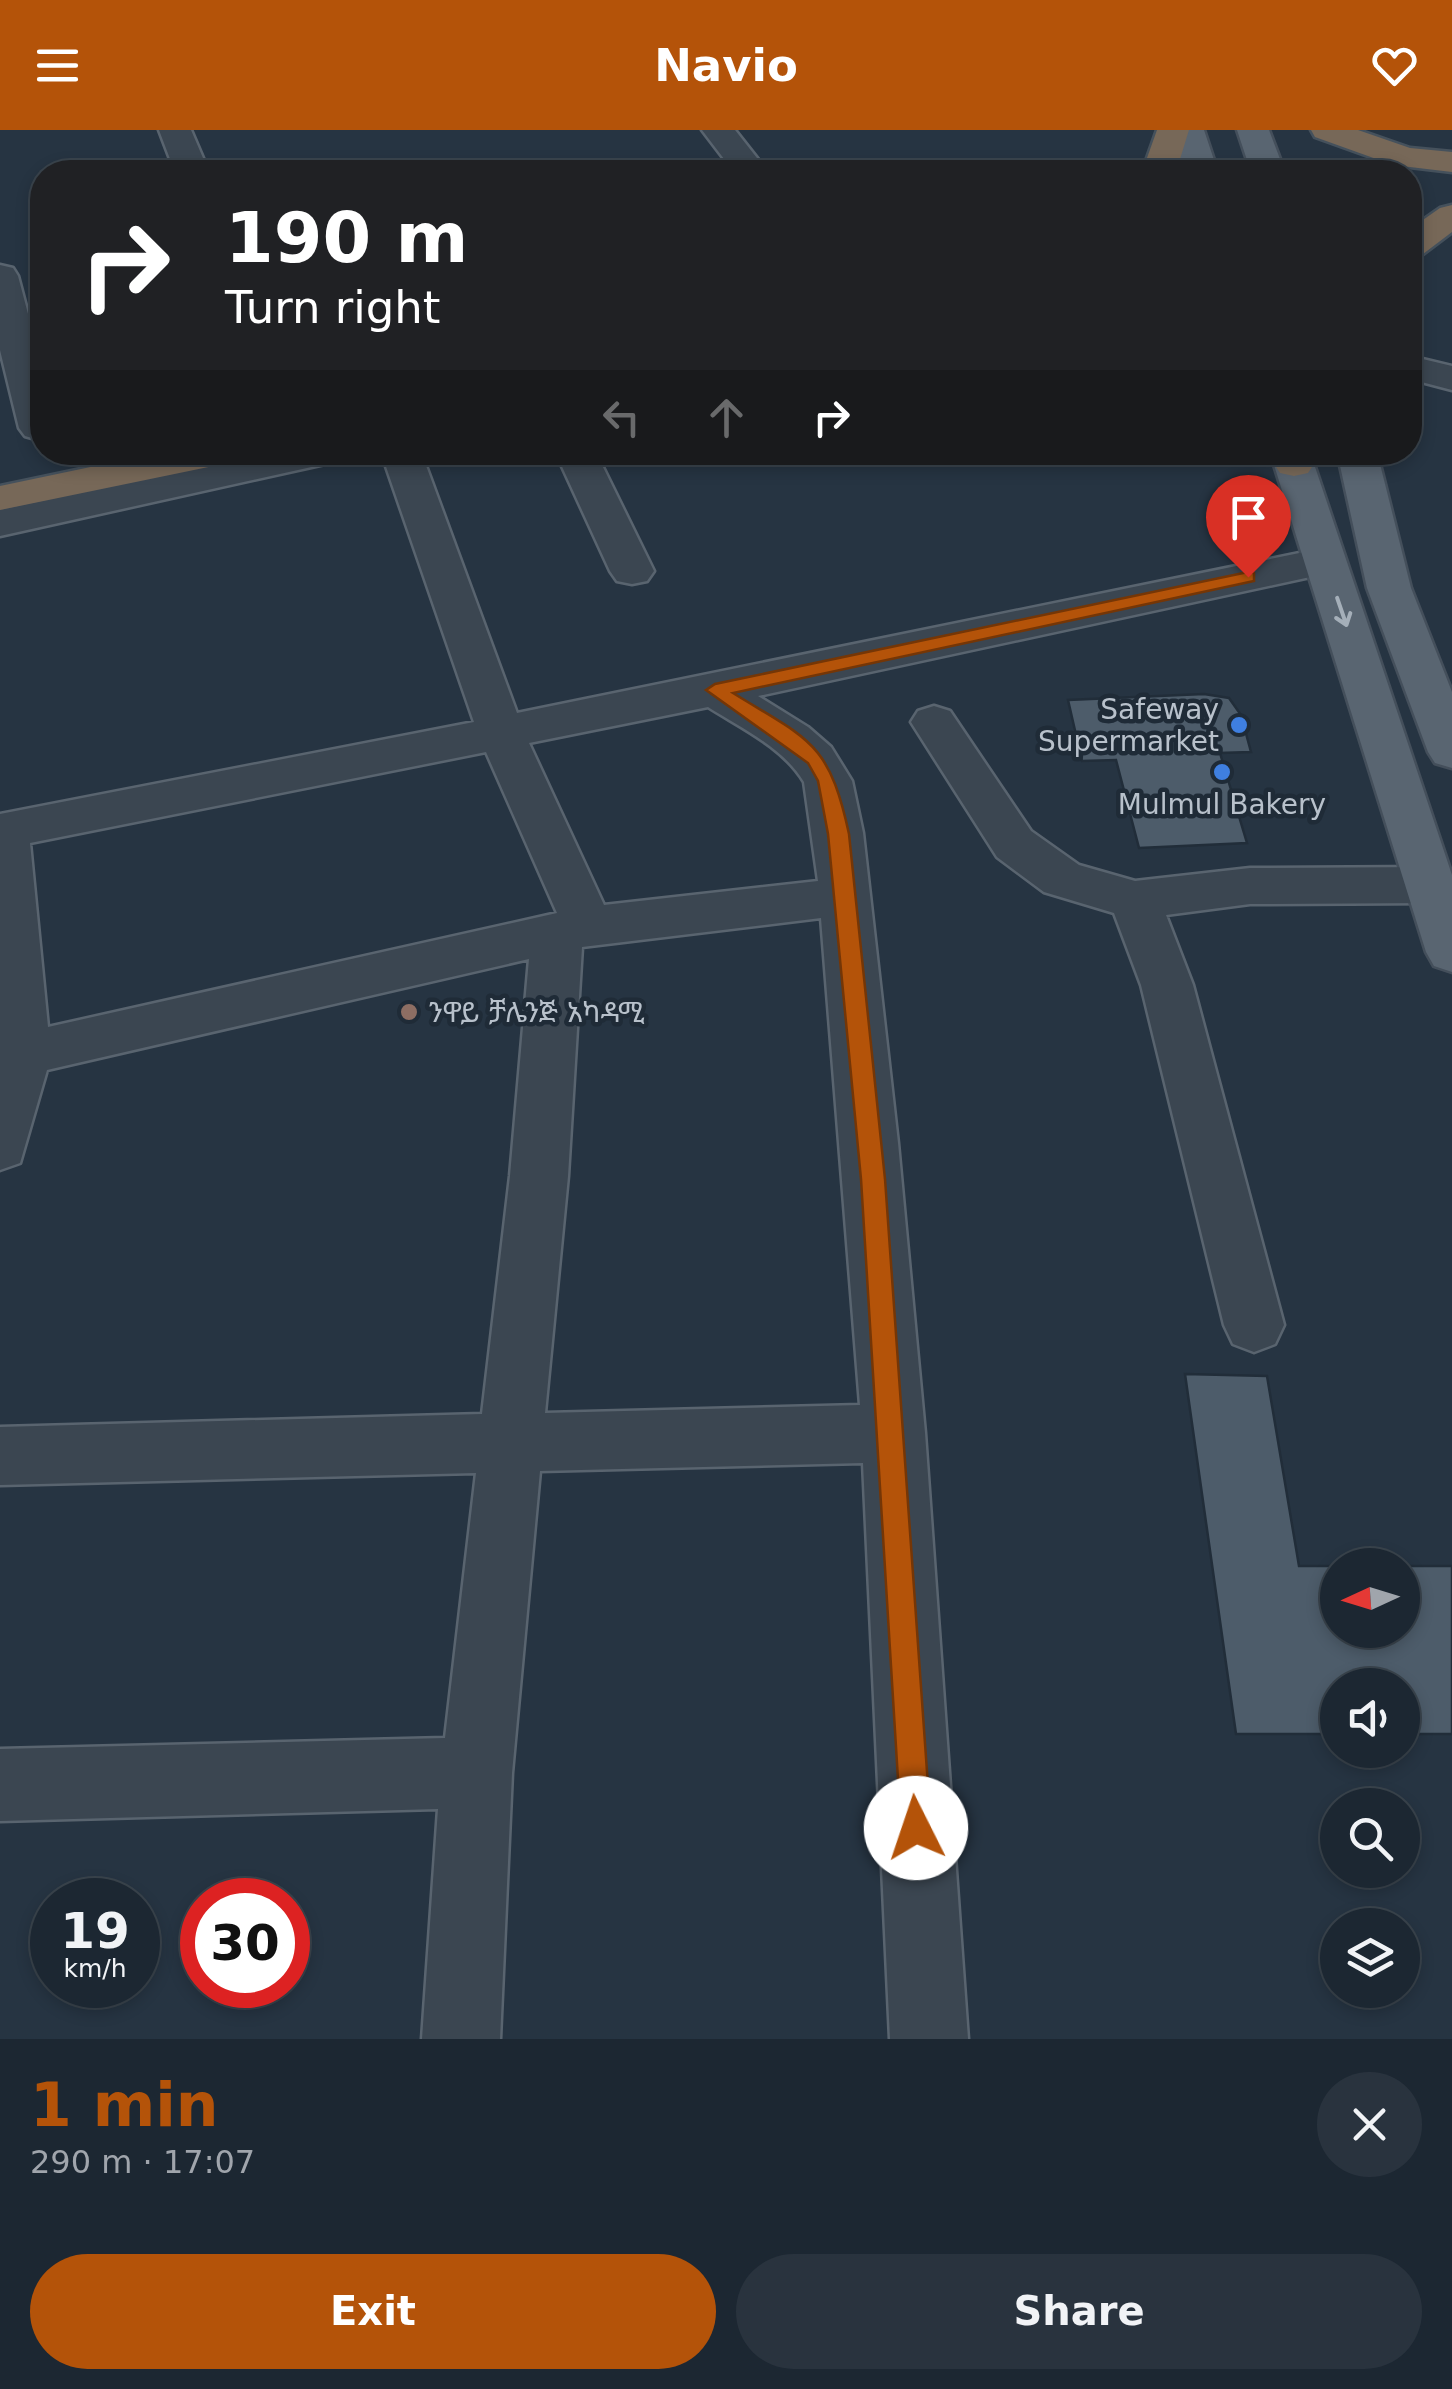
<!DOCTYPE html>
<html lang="en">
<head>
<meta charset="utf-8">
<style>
	:root { --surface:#1c2732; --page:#29333e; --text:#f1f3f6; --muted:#a0a5ac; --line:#3a444d; --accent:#b45309 }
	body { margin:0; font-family:"DejaVu Sans","Noto Sans Ethiopic",sans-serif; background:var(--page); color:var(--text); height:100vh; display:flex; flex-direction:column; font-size:38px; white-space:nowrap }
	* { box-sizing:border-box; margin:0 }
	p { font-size:32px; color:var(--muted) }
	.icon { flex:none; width:55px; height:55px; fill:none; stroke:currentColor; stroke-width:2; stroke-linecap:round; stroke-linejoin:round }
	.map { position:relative; height:1909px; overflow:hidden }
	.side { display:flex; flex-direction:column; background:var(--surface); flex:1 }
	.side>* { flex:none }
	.guide { position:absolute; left:30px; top:30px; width:1392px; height:305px; border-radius:40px; box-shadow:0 5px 15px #0003,0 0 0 2px var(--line); background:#202124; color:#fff; overflow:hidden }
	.needle { width:65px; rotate:266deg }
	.fabs { position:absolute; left:1320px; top:1418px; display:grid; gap:20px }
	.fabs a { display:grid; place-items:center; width:100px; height:100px; border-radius:50%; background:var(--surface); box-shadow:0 5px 15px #0003,0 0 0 2px var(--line); font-size:50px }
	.speed { position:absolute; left:30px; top:1748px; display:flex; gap:20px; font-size:50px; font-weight:700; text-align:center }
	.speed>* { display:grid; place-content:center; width:130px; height:130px; border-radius:50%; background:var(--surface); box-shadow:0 5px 15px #0003,0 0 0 2px var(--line); line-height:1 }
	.speed small { font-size:25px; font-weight:400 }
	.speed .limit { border:15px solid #d22; background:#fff; color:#111 }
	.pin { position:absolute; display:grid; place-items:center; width:85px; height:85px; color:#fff; margin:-102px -42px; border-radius:50% 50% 50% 0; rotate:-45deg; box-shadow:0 0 10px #0007 }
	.pin .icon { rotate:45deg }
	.me { position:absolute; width:110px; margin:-55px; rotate:356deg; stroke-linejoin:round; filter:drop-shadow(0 0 8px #0008) }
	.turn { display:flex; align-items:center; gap:35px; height:210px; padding:0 30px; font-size:45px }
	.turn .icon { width:130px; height:130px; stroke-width:2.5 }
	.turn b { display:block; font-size:70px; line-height:85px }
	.lanes { display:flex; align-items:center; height:95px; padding:0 30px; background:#0003; justify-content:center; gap:50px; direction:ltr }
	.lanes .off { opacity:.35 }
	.round { display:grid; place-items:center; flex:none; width:105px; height:105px; border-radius:52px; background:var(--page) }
	.head { display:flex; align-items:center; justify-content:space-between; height:170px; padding:0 30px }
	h1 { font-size:60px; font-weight:600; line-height:75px; color:var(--accent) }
	.primary-button { display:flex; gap:20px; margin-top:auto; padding:20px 30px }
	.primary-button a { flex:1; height:115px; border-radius:60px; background:var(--accent); color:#fff; font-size:40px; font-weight:600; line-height:115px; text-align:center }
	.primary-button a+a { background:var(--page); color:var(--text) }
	header { display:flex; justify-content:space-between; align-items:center; height:130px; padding:0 30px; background:var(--accent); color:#fff; font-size:45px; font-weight:600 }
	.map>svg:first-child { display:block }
</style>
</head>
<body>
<header><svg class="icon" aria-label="menu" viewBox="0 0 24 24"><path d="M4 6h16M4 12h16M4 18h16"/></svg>Navio<svg class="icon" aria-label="heart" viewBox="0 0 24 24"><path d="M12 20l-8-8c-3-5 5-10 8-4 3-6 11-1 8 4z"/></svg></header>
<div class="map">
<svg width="1452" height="1909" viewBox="0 0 1452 1909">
	<rect width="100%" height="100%" fill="#263442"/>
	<path fill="#4d5c6a" stroke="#212d39" stroke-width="2.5" d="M 1204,564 L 1229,568 L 1241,585 L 1251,622 L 1220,623 L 1247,713 L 1139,718 L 1116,630 L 1082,631 L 1068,570 Z
		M 1185,1244 L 1267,1246 L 1299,1436 L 1338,1436 L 1338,1500 L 1402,1500 L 1402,1436 L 1452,1436 L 1452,1604 L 1402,1604 L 1402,1555 L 1338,1555 L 1338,1604 L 1236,1604 Z"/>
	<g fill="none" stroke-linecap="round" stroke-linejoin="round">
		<defs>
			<path id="minor" d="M 159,0 L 191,0 L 209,42 L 175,42 Z
				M 702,0 L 735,0 L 768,42 L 734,42 Z
				M 0,135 L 13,138 L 18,146 L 42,237 L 39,310 L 25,306 L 19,298 L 0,220 Z
				M 1410,226 L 1452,236 L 1452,260 L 1410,249 Z
				M 267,322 L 345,322 L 339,331 L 325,334 L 0,406 L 0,380 Z
				M 381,322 L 421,322 L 517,583 L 1324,418 L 1339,422 L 1345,431 L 1339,440 L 1324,444 L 758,566 L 808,597 L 831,617 L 852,651 L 863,703 L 898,1013 L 925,1303 L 968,1909 L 890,1909 L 863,1333 L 540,1341 L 512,1643 L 500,1909 L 422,1909 L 438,1679 L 0,1691 L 0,1619 L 445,1608 L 476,1343 L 0,1355 L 0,1297 L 482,1284 L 510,1046 L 529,829 L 47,940 L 20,1033 L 0,1040 L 0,684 L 474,592 ZM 708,577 C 741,598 783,617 804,652 L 818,751 L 604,775 L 529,613 ZM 486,622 L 557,783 L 48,897 L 30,713 ZM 821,788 L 860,1275 L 545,1283 L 568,1046 L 582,817 Z
				M 564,322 L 606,322 L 600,331 L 654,441 L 647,451 L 632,454 L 617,451 L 610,441 L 559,330 Z
				M 934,576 L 950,581 L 1031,701 L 1079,735 L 1135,751 L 1250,738 L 1430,737 L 1448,742 L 1452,749 L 1448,768 L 1430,773 L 1250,774 L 1166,785 L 1193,855 L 1284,1195 L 1275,1214 L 1254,1222 L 1233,1214 L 1224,1195 L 1141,855 L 1114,783 L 1044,762 L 997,727 L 911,592 L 918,581 Z"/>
			<path id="major" d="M 1172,0 L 1204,0 L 1218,42 L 1184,42 Z
				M 1237,0 L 1269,0 L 1285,42 L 1251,42 Z
				M 1270,322 L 1310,322 L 1452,745 L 1452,842 L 1434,836 L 1426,822 Z
				M 1337,322 L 1377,322 L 1411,458 L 1452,562 L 1452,638 L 1435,633 L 1428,622 L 1367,458 Z"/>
			<path id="highway" d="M 1157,0 L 1189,0 L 1176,42 L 1142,42 Z
				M 1311,0 L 1358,0 L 1410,18 L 1452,22 L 1452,42 L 1393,35 L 1315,7 Z
				M 1452,75 L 1452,102 L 1423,124 L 1410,127 L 1410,99 L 1440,78 Z
				M 162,322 L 243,322 L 237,331 L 223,334 L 0,380 L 0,356 Z
				M 1266,322 L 1306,322 L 1314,334 L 1308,343 L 1294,346 L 1280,343 Z
				M 1339,322 L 1379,322 L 1372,334 L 1358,337 L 1344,334 Z"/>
		</defs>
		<use href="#minor" stroke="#59646f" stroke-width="5"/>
		<use href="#major" stroke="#444f5b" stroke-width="5"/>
		<use href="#highway" stroke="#45515c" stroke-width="5"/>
		<use href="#minor" fill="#3b4651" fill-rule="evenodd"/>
		<use href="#major" fill="#596571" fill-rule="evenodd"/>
		<use href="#highway" fill="#776858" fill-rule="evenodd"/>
	</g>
	<defs><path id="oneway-shaft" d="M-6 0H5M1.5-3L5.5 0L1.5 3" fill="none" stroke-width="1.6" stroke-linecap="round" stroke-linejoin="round" transform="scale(2.5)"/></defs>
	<use stroke="#a5afb9" href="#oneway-shaft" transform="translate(1342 482) rotate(71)"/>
	<path fill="#b45309" stroke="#753606" stroke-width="2.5" d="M 1248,442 L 1254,443 L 1254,451 L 733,563 C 809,610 829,611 849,704 L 885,1049 L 931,1698 L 927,1709 L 916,1713 L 906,1709 L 901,1698 L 861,1049 L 828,704 L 818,651 L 808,633 L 706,560 L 715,554 Z"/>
	<g fill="#3f7fe0" stroke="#1f2b37" stroke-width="4">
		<circle cx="1239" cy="595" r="10"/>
		<circle cx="1222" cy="642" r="10"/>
	</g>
	<circle fill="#8d6e63" stroke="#1f2b37" stroke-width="4" cx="409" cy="882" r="10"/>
	<g text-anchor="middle" stroke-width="9" stroke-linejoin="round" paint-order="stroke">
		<g font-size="28" fill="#b8c1cb" stroke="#1f2b37" text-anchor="end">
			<text x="1219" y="589">Safeway<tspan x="1219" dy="32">Supermarket</tspan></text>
			<text x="1222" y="684" text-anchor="middle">Mulmul Bakery</text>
			<text x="429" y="892" text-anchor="start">ንዋይ ቻሌንጅ አካዳሚ</text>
		</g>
	</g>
</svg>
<div class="fabs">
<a><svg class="needle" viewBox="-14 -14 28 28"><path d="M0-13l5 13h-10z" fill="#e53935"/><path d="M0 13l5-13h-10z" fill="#a0a5ac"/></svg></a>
<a><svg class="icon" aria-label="sound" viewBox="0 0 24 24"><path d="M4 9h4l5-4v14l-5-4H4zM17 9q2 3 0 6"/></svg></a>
<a><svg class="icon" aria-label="search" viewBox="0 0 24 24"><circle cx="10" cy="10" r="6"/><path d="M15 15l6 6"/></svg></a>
<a><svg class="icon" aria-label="layers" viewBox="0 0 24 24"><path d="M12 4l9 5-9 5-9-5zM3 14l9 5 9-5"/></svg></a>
</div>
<div class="speed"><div>19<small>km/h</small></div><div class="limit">30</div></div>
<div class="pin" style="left:1248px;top:447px;background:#d93025"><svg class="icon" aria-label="arrive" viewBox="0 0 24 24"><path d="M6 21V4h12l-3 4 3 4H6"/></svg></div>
<svg class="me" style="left:916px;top:1698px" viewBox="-20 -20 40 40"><circle r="19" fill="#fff"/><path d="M0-13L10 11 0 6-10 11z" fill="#b45309"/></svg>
<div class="guide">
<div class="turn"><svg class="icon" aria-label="right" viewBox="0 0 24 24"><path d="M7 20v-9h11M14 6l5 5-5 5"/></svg><div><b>190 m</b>Turn right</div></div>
<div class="lanes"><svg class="icon off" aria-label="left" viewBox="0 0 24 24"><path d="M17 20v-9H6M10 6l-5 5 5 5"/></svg><svg class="icon off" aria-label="ahead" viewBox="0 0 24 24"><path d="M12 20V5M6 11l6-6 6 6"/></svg><svg class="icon" aria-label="right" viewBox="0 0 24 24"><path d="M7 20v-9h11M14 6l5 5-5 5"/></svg></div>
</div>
</div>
<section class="side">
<div class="head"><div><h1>1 min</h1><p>290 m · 17:07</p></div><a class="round"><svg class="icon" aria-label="close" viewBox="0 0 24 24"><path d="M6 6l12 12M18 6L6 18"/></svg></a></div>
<div class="primary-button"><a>Exit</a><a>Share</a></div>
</section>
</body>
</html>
